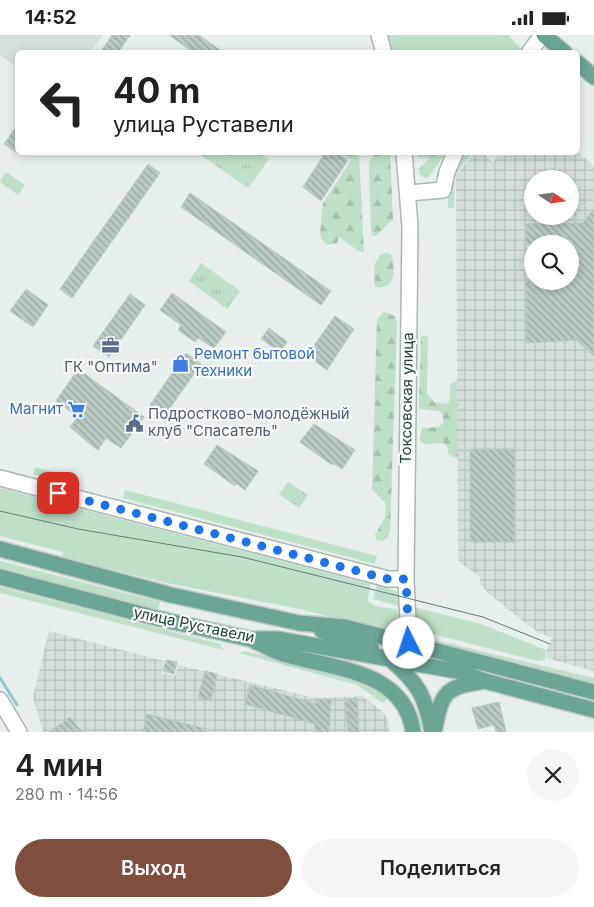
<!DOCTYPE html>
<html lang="ru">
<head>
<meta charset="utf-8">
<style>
	:root { --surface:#fff; --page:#f6f6f6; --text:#222; --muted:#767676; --accent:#804e3d }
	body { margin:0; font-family:Inter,sans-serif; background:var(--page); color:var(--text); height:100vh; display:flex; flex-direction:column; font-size:19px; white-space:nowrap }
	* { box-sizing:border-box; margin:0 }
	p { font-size:16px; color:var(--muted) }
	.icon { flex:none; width:28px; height:28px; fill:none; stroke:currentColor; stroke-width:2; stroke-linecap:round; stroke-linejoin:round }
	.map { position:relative; height:697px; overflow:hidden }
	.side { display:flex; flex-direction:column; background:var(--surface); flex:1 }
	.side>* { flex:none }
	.hud { position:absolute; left:15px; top:15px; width:565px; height:105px; border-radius:8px; box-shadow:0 2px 8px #0003; background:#fff; color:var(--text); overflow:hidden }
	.needle { width:32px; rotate:103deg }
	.fabs { position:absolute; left:524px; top:135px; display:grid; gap:10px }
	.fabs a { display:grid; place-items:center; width:55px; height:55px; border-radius:50%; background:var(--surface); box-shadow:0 2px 8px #0003; font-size:25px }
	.pin { position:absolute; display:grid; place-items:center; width:42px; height:42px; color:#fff; margin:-21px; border-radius:10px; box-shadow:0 2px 8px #0006 }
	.me { position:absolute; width:55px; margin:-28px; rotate:356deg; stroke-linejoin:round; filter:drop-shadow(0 0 4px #0008) }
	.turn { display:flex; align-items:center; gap:18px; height:105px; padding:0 15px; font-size:22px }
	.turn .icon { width:65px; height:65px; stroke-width:2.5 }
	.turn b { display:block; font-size:35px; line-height:42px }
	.round { display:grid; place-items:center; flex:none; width:52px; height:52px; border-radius:26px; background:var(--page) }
	.headline { display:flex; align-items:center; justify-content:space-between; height:85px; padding:0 15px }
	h1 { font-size:30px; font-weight:600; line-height:38px }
	.primary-button { display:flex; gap:10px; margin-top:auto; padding:10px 15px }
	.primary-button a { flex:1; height:58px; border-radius:30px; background:var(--accent); color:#fff; font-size:20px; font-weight:600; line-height:58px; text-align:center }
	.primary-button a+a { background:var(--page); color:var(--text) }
	.status { display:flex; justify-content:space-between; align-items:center; height:35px; padding:0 25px; background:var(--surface); direction:ltr }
	.status svg { height:14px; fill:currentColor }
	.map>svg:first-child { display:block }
</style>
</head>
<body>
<div class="status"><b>14:52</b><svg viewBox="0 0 49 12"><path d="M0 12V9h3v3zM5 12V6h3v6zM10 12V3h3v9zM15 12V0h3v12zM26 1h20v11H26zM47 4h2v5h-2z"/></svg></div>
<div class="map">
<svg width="594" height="697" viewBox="0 0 594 697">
	<defs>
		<pattern id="industrial-grid" width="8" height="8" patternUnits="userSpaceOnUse" patternTransform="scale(1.25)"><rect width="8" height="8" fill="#d4dfda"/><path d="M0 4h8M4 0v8" fill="none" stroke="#b6c1bc"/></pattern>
		<pattern id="forest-firs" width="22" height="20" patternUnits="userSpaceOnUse" patternTransform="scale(1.25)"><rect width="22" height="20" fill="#bfe0c8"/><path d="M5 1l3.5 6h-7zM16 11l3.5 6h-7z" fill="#a4c1ad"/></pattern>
		<pattern id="park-tufts" width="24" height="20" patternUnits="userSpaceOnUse" patternTransform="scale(1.25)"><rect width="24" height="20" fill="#bfe0c8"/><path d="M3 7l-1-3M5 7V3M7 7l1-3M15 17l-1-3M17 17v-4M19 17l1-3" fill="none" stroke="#a4c1ad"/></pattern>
		<pattern id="building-back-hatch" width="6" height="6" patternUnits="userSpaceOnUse" patternTransform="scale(1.25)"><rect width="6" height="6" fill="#bbcac4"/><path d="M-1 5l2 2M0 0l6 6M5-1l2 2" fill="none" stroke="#98a6a0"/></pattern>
	</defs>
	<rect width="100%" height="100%" fill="#e6efeb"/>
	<path fill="#d4dfda" d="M 0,0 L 103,0 L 90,17 L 18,18 L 17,32 L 0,20 Z"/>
	<path fill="url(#industrial-grid)" fill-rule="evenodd" d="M 578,117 L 594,131 L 594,636 L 547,623 L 546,617 L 552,603 L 536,596 L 489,559 L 480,549 L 480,542 L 460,528 L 458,522 L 456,140 L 475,118 L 482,118 L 493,127 L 499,120 L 509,121 L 514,118 ZM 532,144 L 570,144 L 570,181 L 532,181 ZM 532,209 L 570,209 L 570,246 L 532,246 Z
		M 49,596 L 164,626 L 162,638 L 175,641 L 178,630 L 315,663 L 362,661 L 382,676 L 387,683 L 390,697 L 43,697 L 33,662 Z"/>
	<path fill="#bfe0c8" d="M 388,0 L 508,0 L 523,16 L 521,18 L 393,17 Z
		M 460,118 L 473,118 L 455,140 L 454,173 L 448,173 L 448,152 Z
		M 35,432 L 77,443 L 75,450 L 33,439 Z
		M 0,453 L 370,549 L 368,566 L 373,570 L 397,575 L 398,591 L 403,592 L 401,601 L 300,574 L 167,548 L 62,523 L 63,517 L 0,501 Z
		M 125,455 L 377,521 L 375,529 L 123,463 Z
		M 0,526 L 160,567 L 158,575 L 0,534 Z
		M 377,550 L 398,557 L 402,572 L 373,564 Z
		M 0,552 L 220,609 L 224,615 L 0,558 Z
		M 413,572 L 481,589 L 546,615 L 545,625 L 537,626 L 425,597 L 418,591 L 417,585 L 413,584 Z
		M 435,605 L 594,643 L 594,649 L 434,608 Z
		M 245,616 L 359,646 L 388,663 L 383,668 L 357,650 L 239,618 Z"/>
	<path fill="url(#forest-firs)" d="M 341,118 L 359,118 L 364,217 L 360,217 L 339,202 L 337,208 L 327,210 L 321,204 L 320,197 L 323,168 L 351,125 Z
		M 375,118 L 387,118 L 390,120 L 393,184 L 376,201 L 373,201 L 371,197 L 369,128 Z
		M 417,118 L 446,118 L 427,144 L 420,140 L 419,134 L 430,123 L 418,122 Z
		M 385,218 L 391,219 C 396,233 396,256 375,252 C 374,239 371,224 385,218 Z
		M 384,277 L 395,281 L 397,289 L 390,497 L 387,503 L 382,506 L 376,505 L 375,500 L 385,482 L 386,469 L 372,454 L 377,284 Z
		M 421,300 L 428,302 L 427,359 L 434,367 L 447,369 L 450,365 L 450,349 L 457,346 L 458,424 L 448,419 L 448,413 L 444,408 L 424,409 L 420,405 L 422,393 L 439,392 L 443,388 L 443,380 L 439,376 L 419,374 Z"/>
	<path fill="url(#park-tufts)" d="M 198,118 L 259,118 L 269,124 L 248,153 Z
		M 6,137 L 25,150 L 18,160 L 0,147 Z
		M 201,228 L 240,256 L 227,274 L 189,246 Z
		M 288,447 L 308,460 L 299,473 L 279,459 Z"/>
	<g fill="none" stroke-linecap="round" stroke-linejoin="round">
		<path stroke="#8ec9d4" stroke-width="3" d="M 0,643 L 17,670"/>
	</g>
	<path fill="url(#building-back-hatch)" stroke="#b8c9c2" d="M 112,0 L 130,0 L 118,18 L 100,18 Z
		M 169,0 L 199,0 L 224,18 L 194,18 Z
		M 18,89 L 18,118 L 4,109 Z
		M 325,118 L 338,118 L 348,125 L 321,166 L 303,152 Z
		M 148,129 L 160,138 L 72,263 L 60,254 Z
		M 190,158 L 331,256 L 321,270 L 181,172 Z
		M 594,174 L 594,321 L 576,305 L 526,308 L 526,246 L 570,246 L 570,209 L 526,209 L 526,189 L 582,188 Z
		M 26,254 L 48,270 L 33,292 L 10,276 Z
		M 172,258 L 226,297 L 214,313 L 198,303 L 195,307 L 178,295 L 181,290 L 160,275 Z
		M 130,259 L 145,270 L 109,322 L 93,311 Z
		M 335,281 L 354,294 L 327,335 L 309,322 L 315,314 L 313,312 Z
		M 269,293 L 287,307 L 280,317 L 261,304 Z
		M 186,318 L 201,329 L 165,380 L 150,370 Z
		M 78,334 L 144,382 L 121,413 L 106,403 L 98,415 L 91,410 L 70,392 L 78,382 L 56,366 Z
		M 314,389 L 355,415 L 342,434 L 333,428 L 332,430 L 300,407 Z
		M 217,410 L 258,436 L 245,455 L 237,449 L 235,451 L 204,429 Z
		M 470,414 L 515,414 L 515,507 L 470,507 Z
		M 166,625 L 177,627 L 174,639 L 163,636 Z
		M 205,636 L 217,639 L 211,666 L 198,663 Z
		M 250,650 L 316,669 L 317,664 L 331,664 L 329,697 L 315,697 L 315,689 L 245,669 Z
		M 357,663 L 359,697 L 348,697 L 345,664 Z
		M 499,667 L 506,697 L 496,697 L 494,690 L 478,694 L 472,673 Z
		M 147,679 L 207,694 L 206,697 L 143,697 Z
		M 70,682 L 82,697 L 49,697 Z"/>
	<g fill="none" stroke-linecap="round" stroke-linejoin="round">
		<defs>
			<path id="minor" d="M 379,0 L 384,18
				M 529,18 L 542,0
				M 404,118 L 410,191 L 406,544 L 409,608
				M 409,158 L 443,155 L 447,137 L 455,118
				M 0,443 L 388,544 L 406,544
				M 0,665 L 19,697"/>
			<path id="major" d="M 544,0 L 565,18
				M 578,28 L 594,42
				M 0,514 L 171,560 L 299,588 L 345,592 L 594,657
				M 0,542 L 160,584 L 250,604 L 278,604 L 462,637 L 485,646 L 594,675
				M 322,596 L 371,613
				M 256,607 C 264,610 272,615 280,618 C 328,634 405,633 413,697
				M 391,625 C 418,648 426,662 432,697
				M 435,693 C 442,655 447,652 485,646"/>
		</defs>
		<use href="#minor" stroke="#a8b8b2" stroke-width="18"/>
		<use href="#major" stroke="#c2cac8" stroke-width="18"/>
		<use href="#minor" stroke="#fff" stroke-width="15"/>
		<use href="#major" stroke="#6aa596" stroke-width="15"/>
		<path stroke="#5f7d75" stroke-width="1" d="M 0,476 L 78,494 L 242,522 L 483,582 L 550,609"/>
	</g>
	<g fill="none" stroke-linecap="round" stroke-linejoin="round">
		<path stroke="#1a73e8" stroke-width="9" stroke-dasharray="0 16.2" d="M 58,458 L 388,544 L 406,544 L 409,608"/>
	</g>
	<defs>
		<symbol id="office-bare" viewBox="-9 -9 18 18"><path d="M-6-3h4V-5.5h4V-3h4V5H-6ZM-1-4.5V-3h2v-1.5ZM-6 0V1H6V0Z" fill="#5c6f8a" stroke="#f7fbf9" stroke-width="2.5" paint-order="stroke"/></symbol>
		<symbol id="shop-bare" viewBox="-9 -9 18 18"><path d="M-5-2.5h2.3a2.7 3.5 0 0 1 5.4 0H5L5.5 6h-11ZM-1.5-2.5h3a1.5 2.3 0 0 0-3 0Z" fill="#3f7fe0" stroke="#f7fbf9" stroke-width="2.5" paint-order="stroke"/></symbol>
		<symbol id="supermarket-bare" viewBox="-9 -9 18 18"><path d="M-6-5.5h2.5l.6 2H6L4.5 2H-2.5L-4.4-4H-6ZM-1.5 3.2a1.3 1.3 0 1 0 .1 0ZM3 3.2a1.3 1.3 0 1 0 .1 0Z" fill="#3f7fe0" stroke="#f7fbf9" stroke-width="2.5" paint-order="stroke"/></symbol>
		<symbol id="civic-bare" viewBox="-9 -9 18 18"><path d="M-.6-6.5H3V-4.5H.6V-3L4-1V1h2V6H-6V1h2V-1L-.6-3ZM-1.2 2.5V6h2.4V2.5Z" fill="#5c6f8a" stroke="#f7fbf9" stroke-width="2.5" paint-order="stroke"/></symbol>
	</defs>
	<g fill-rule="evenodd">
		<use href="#office-bare" x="98" y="298" width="25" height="25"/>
		<use href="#shop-bare" x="168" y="316" width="25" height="25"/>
		<use href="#supermarket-bare" x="64" y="362" width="25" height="25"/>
		<use href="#civic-bare" x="122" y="376" width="25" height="25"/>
	</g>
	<g text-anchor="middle" stroke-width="4.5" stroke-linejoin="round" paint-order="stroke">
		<g font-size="15" fill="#366cbe" stroke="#f7fbf9" text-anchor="start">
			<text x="194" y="324">Ремонт бытовой<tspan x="194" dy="17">техники</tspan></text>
			<text x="63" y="379" text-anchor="end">Магнит</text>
		</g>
		<g font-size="15" fill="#4e5e75" stroke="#f7fbf9">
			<text x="111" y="337">ГК "Оптима"</text>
			<text x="148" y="384" text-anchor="start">Подростково-молодёжный<tspan x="148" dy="17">клуб "Спасатель"</tspan></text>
		</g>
		<g font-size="15" fill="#24423a" stroke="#f7fbf9">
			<text transform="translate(407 363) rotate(-89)" y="5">Токсовская улица</text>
			<text transform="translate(194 590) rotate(12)" y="5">улица Руставели</text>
		</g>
	</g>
</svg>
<div class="fabs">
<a><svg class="needle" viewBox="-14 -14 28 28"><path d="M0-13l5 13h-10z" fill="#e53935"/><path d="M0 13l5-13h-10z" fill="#767676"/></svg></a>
<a><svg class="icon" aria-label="search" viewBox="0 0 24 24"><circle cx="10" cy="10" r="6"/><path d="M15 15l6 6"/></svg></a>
</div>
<div class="pin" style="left:58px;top:458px;background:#d93025"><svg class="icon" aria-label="arrive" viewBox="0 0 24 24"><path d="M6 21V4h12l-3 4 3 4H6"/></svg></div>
<svg class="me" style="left:409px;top:608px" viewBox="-20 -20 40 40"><circle r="19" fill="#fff"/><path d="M0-13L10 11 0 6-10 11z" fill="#1a73e8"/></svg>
<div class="hud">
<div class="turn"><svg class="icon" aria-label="left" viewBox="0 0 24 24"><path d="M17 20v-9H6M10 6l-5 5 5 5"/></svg><div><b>40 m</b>улица Руставели</div></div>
</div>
</div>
<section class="side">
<div class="headline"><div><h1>4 мин</h1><p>280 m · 14:56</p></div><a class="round"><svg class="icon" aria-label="close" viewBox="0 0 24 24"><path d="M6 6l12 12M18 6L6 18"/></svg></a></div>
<div class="primary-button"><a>Выход</a><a>Поделиться</a></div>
</section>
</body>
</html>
